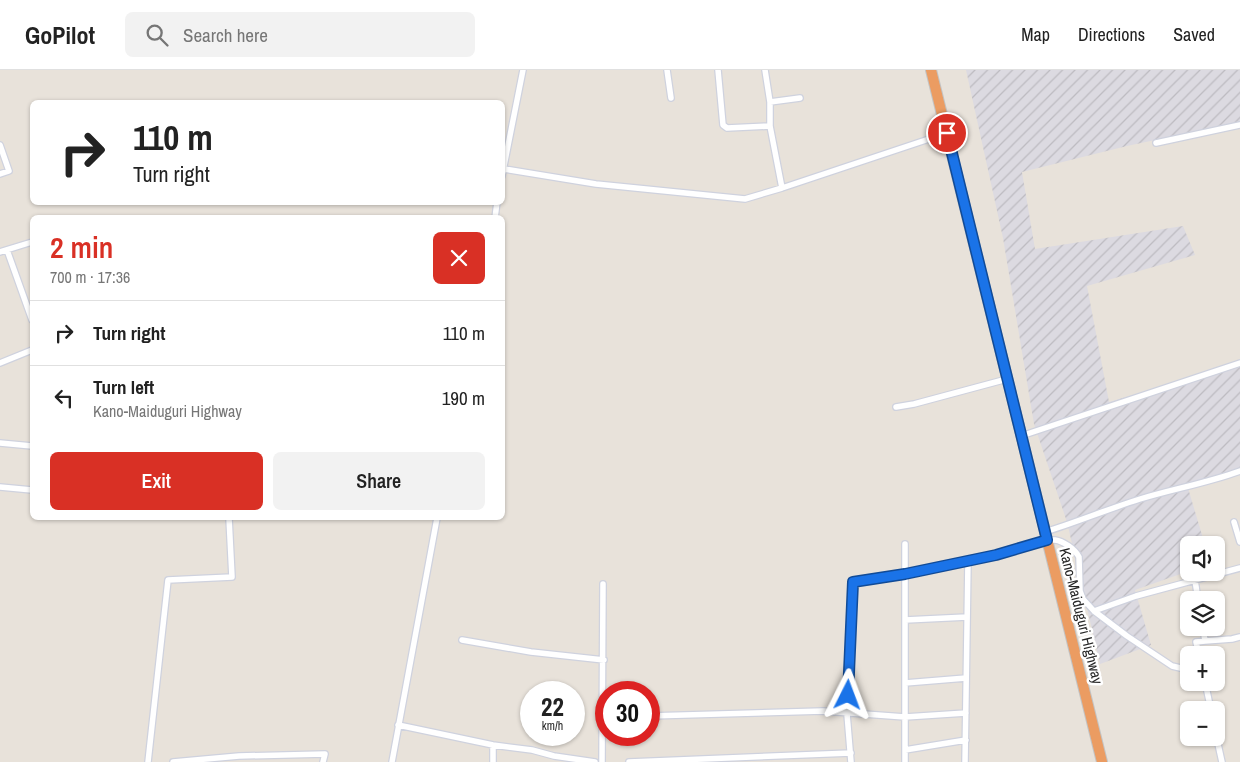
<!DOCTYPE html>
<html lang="en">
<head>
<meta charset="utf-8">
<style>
	:root { --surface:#fff; --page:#f2f2f2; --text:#222; --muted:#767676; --line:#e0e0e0; --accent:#d93025 }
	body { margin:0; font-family:"Archivo Narrow",sans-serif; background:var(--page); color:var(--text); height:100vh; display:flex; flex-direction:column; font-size:19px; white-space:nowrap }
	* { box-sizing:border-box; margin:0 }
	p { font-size:16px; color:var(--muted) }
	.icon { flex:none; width:28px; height:28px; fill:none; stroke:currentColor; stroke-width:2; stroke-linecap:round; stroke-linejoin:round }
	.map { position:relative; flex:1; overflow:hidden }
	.drawer { position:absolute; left:30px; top:145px; width:475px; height:305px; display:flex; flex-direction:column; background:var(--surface); border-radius:8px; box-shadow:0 1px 4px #0004 }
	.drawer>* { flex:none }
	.guide { position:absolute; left:30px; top:30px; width:475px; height:105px; border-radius:8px; box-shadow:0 1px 4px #0004; background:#fff; color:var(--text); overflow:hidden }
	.controls { position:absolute; left:1180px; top:466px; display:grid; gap:10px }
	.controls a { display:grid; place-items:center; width:45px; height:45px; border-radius:8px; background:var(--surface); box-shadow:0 1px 4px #0004; font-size:25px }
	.speed { position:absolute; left:520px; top:611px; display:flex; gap:10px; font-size:25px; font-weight:700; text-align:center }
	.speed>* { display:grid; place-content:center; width:65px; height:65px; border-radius:50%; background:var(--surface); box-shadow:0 1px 4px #0004; line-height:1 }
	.speed small { font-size:12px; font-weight:400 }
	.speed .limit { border:8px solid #d22; background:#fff; color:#111 }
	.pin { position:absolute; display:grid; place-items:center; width:42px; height:42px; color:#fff; margin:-21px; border:2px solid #fff; border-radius:50%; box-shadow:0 1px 5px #0007 }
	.me { position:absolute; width:55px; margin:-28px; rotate:3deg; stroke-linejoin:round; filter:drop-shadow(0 0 4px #0008) }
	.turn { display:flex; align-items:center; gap:18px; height:105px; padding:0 20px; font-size:22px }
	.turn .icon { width:65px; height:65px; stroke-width:2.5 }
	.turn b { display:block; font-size:35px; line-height:42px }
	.round { display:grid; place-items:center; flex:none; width:52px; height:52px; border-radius:8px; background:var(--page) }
	.headline { display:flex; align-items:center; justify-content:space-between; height:85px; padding:0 20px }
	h1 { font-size:30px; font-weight:600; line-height:38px; color:var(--accent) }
	.primary-button { display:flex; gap:10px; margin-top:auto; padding:10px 20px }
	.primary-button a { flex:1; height:58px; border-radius:8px; background:var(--accent); color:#fff; font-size:20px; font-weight:600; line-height:58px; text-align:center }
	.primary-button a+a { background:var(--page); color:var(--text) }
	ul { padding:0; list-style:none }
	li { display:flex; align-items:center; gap:15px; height:65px; padding:0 20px; border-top:1px solid var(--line) }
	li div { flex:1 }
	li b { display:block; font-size:19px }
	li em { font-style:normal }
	header { display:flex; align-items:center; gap:30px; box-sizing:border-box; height:70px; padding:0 25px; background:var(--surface); border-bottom:1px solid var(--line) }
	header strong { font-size:24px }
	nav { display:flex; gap:28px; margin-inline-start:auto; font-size:18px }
	.search { width:350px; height:45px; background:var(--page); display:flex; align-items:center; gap:12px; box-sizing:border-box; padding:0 18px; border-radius:8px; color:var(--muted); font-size:19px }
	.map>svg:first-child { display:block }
</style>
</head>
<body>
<header>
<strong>GoPilot</strong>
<div class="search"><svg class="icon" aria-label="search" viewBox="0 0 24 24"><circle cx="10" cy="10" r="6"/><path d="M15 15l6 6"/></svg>Search here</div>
<nav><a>Map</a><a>Directions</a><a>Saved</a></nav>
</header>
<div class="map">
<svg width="1240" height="692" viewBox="0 0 1240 692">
	<defs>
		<pattern id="industrial-furrows" width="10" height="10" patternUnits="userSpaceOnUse" patternTransform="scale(1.25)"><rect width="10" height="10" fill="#dcdae1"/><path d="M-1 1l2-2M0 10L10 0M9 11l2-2" fill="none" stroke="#bdbbc1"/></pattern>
	</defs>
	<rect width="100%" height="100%" fill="#e8e2da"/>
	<path fill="url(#industrial-furrows)" d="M 966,0 L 1240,0 L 1240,52 L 1127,76 L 1022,102 L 1035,179 L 1183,156 L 1195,185 L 1087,216 L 1109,332 L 1240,294 L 1240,400 L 1188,418 L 1205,475 L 1189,475 L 1189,501 L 1135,520 L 1151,575 L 1100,594 L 1067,452 L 1034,354 L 1003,168 Z"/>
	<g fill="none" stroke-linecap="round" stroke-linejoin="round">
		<defs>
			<path id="street" d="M 667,0 L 671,28
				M 718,0 L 723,55 L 727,58 L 770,56
				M 765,0 L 770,32 L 770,56 L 782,118
				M 770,32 L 800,28
				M 1156,73 L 1240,55
				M 0,75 L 9,101 L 0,104
				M 504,99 L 596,114 L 745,129 L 782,118 L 947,63
				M 502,106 L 523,0
				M 495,148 L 497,132
				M 7,180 L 32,250
				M 0,182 L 32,172
				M 0,293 L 32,280
				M 896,337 L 914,334 L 1007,309
				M 1021,366 L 1240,293
				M 0,373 L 32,376
				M 0,417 L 32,420
				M 1234,452 L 1240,472
				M 1045,462 C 1077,452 1108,439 1140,429 C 1173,419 1207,413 1240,401
				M 905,474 L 905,692
				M 1195,510 L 1198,530
				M 1094,541 L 1136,526 L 1240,498
				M 905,550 L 967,547
				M 462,570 L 531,582 L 604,590
				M 1205,571 L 1232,569 L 1240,567
				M 1199,585 L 1196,572 L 1205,571 L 1203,558
				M 1205,612 L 1211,640
				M 905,613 L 966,608
				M 649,646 L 823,641 L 905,647 L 966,643
				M 398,655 L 493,675 L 532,680 L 554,686 L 595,692
				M 1216,665 L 1222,692
				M 905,680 L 966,670
				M 148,692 L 168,510 L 232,507 L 229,448
				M 173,692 L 239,686 L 325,684 L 323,692
				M 392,692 L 437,448
				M 493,692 L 493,675
				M 602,692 L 603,514
				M 629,692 L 851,683
				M 851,692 L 847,644 L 853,512 C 900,504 949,497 996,485 C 1013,481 1038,469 1055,470 C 1063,471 1075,479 1079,487 L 1080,521 L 1083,529 L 1094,541 L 1127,566 L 1172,596 L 1189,600
				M 965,692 L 968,491"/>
			<path id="highway" d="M 931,0 L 1102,692"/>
		</defs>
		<use href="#street" stroke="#cfd2de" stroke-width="8"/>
		<use href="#highway" stroke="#c3c3c3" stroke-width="12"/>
		<use href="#street" stroke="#fff" stroke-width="5.5"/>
		<use href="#highway" stroke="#eb9c62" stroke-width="10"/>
	</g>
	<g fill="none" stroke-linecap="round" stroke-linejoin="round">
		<defs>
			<path id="route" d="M 848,625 L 853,512 L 905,504 L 996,485 L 1047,470 L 947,63"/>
		</defs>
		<use href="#route" stroke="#114b97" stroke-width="12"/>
		<use href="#route" stroke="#1a73e8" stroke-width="9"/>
	</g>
	<g text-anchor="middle" stroke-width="5" stroke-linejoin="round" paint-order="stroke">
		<g font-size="15" fill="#272727" stroke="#fff">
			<text transform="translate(1081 546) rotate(76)" y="5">Kano-Maiduguri Highway</text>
		</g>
	</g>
</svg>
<div class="controls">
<a><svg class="icon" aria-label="sound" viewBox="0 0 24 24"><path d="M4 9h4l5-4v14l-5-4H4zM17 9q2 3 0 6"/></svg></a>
<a><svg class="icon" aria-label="layers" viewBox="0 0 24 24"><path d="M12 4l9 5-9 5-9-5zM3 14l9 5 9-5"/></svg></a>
<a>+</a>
<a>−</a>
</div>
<div class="speed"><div>22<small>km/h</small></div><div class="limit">30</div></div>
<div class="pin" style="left:947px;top:63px;background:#d93025"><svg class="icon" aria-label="arrive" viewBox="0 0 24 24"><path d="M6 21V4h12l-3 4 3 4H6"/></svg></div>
<svg class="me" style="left:848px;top:625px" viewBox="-20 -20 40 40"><path d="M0-17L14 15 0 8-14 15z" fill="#1a73e8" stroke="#fff" stroke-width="4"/></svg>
<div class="guide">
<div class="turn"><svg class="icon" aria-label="right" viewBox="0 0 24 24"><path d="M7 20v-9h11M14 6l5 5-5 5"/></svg><div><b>110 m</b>Turn right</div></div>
</div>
<section class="drawer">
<div class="headline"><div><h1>2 min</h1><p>700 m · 17:36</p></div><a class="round" style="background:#d93025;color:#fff"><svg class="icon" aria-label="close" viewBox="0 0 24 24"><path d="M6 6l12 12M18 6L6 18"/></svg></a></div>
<ul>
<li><svg class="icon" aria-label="right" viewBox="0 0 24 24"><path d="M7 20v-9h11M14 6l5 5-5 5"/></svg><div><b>Turn right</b></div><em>110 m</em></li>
<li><svg class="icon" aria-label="left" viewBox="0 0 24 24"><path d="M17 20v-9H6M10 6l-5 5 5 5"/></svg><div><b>Turn left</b><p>Kano-Maiduguri Highway</p></div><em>190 m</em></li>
</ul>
<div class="primary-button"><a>Exit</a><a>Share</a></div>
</section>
</div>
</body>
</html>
